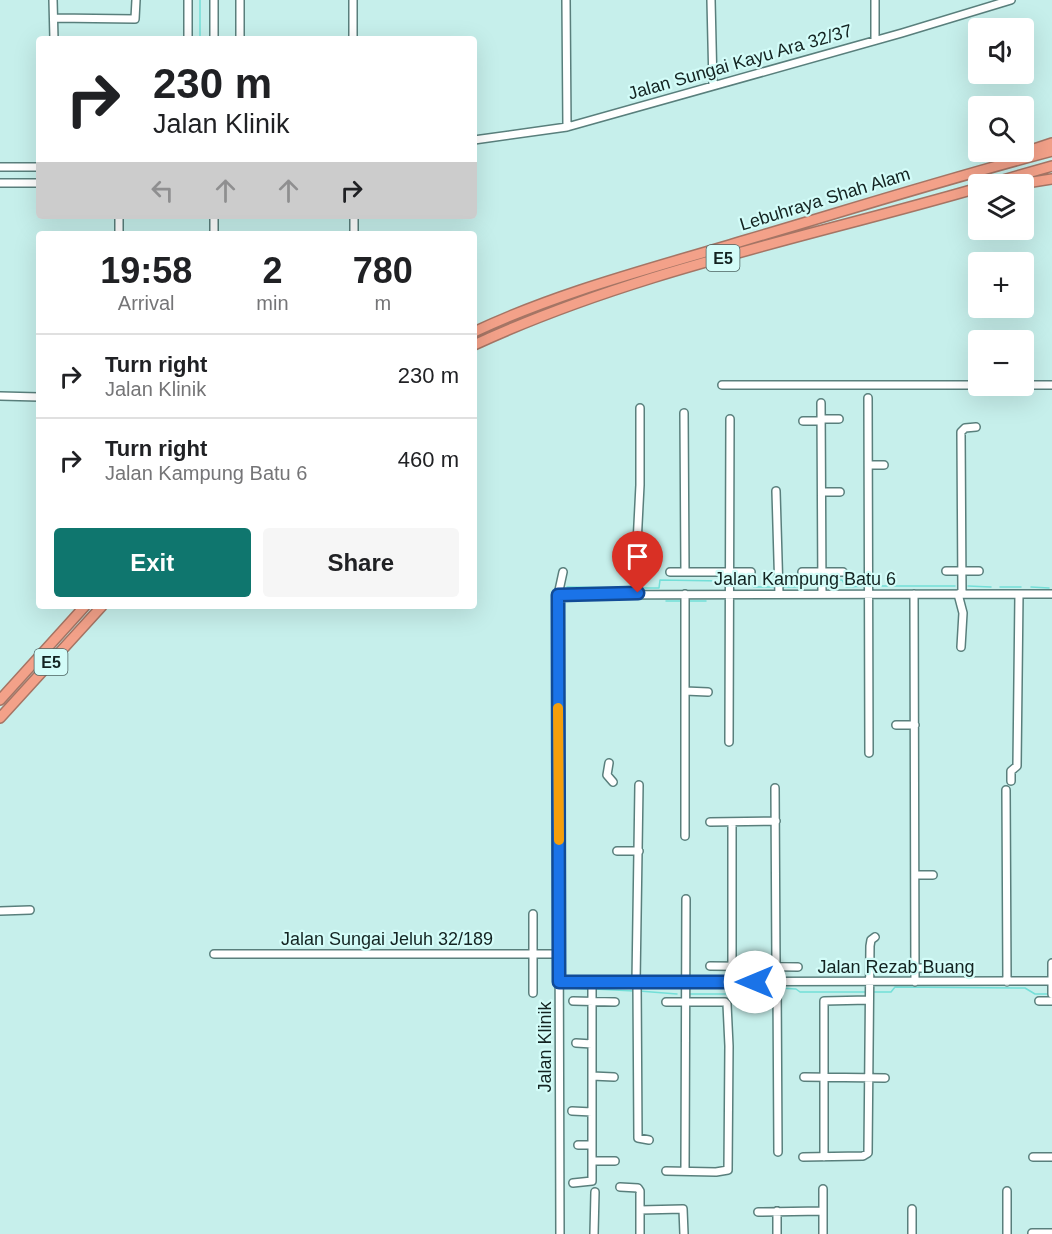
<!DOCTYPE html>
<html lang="en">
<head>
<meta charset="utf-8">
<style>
	:root { --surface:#fff; --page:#f6f6f6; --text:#202124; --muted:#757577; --line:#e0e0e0; --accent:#0f766e }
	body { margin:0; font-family:Helvetica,sans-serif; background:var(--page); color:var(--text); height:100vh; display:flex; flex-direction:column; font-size:22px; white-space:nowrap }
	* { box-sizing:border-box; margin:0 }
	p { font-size:20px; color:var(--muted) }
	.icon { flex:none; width:33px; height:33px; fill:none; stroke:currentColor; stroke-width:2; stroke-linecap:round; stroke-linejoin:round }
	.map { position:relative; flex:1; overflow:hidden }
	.panel { position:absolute; left:36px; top:231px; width:441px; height:378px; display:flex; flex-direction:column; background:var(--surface); border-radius:6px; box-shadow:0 6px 24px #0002 }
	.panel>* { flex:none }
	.top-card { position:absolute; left:36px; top:36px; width:441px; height:183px; border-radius:6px; box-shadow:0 6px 24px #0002; background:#fff; color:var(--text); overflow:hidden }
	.tools { position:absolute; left:968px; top:18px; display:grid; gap:12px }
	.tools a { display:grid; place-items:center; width:66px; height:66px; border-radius:6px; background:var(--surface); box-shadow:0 6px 24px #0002; font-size:30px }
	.pin { position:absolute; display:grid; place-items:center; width:51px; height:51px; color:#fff; margin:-62px -26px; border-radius:50% 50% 50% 0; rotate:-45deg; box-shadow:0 0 6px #0007 }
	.pin .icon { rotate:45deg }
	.me { position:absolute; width:66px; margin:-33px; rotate:270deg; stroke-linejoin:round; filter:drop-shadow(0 0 4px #0008) }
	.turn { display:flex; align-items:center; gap:21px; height:126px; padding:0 18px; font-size:27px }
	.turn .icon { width:78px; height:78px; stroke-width:2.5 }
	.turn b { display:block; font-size:42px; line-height:51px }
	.lanes { display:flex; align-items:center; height:57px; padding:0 18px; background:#0003; justify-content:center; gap:30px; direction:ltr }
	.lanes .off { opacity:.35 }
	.eta { display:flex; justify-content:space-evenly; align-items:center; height:102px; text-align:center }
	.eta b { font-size:36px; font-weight:600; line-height:42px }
	.primary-button { display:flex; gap:12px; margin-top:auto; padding:12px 18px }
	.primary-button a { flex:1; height:69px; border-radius:6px; background:var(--accent); color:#fff; font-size:24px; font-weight:600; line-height:69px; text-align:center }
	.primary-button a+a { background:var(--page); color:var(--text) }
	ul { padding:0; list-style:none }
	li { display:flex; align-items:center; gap:18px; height:84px; padding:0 18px; border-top:2px solid var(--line) }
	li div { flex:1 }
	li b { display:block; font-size:22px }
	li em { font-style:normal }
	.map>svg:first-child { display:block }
</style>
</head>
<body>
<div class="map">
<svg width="1052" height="1234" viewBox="0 0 1052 1234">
	<rect width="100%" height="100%" fill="#c6efeb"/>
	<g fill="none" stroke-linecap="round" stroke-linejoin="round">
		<path stroke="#73dfd8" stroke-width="1.5" d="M 200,39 L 200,0
			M 825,580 L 842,580 L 846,587 L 867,586
			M 737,581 L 748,581 L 754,587 L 776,587
			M 872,586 L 955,586
			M 968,586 L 991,587
			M 567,587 L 635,588
			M 781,587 L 798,587 L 803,580 L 820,580
			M 1000,587 L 1021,587
			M 1031,587 L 1049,588
			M 639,588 L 659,588 L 660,580 L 723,581
			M 666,601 L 681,601
			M 689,601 L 706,601
			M 569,988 L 589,989
			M 779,988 L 796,989 L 800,992 L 866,992
			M 594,989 L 634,991
			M 639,991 L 677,994
			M 873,992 L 891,992 L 895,987 L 1025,988 L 1035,994 L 1051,994
			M 689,994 L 726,994 L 727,987 L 774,988"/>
		<defs>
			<path id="minor" d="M 53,0 L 54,39
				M 188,0 L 188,39
				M 353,0 L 353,39
				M 566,0 L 567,127
				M 711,0 L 713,85
				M 875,0 L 875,40
				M 54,18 L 135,19 L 136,0
				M 214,39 L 214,0
				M 240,39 L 240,0
				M 474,140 L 567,127 L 902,33 L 1011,0
				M 0,167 L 39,167
				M 0,183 L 39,183
				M 119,216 L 119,234
				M 214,216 L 214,234
				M 354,216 L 354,234
				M 722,385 L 978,385
				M 1023,385 L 1052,385
				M 0,396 L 39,397
				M 868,398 L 869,753
				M 821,403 L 822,594
				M 684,413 L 685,572
				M 821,419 L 839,419
				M 803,421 L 821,421
				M 869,465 L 884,465
				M 776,491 L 779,594
				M 822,492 L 840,492
				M 946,571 L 979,571
				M 670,572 L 751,572
				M 802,572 L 843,572
				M 638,593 L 637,544 L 640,485 L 640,408
				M 685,594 L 685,836
				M 914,594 L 915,982
				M 958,594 L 963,613 L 961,647
				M 962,594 L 961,432 L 965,428 L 976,427
				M 558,595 L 1052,594
				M 685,691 L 708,692
				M 896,725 L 915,725
				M 729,742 L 730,419
				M 609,763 L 607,775 L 613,782
				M 1011,781 L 1011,771 L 1017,766 L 1019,594
				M 775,788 L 776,967
				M 1006,790 L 1007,982
				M 710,822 L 776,821
				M 732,822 L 732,982
				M 617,851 L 639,851
				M 915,875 L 933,875
				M 0,911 L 30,910
				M 214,954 L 559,954
				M 1052,963 L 1052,994
				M 710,966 L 798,967
				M 915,968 L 933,968
				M 559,982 L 1052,981
				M 636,982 L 639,785
				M 637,982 L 638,1138 L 649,1140
				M 777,982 L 778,1152
				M 533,993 L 533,914
				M 573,1001 L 615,1002
				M 1039,1001 L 1052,1001
				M 576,1043 L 592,1044
				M 592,1076 L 614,1077
				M 804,1077 L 885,1078
				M 572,1111 L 592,1112
				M 578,1145 L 592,1145
				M 803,1157 L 863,1156 L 868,1153 L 870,946 L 871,940 L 875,937
				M 824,1157 L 824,1001 L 869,1000
				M 1033,1157 L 1052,1157
				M 592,1161 L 615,1161
				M 666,1171 L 716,1172 L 728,1170 L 729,1046 L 727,1004 L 725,1002 L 666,1002
				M 685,1171 L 686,899
				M 573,1183 L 592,1181 L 592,982
				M 620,1187 L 638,1188 L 640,1191 L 640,1234
				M 823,1189 L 823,1234
				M 912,1209 L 912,1234
				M 640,1210 L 683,1209 L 684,1234
				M 777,1211 L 777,1234
				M 758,1212 L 823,1211
				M 1032,1233 L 1052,1233
				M 560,1234 L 558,595 L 563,572
				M 594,1234 L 595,1192
				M 1007,1234 L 1007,1191"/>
			<path id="highway" d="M 1019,154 L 1052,143
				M 989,184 L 1052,166
				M 1020,184 L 1052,179
				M 474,332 C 561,291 654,268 746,240 C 848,210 949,178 1052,151
				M 474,345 C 634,271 809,237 978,188
				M 0,700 L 85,606
				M 0,718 L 102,606"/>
		</defs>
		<use href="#minor" stroke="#597f7c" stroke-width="10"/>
		<use href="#highway" stroke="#a57565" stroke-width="12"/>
		<use href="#minor" stroke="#fff" stroke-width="7"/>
		<use href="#highway" stroke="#f3a189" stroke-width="9"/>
	</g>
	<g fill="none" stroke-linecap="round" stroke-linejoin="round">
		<defs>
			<path id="route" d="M 638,593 L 558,595 L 559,982 L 755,982"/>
		</defs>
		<use href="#route" stroke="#114b97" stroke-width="15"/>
		<use href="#route" stroke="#1a73e8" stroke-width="10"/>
		<path stroke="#f59e0b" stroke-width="10" d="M 558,708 L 559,840"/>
	</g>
	<g text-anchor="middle" stroke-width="4.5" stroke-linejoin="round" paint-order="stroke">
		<g fill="#d3fcf8" stroke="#4d6462" stroke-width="1.5">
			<rect x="706.5" y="245" width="33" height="26" rx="4.5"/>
			<rect x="34.5" y="649" width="33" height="26" rx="4.5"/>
		</g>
		<g font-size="16" font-weight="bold" fill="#132321">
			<text x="723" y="264">E5</text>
			<text x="51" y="668">E5</text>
		</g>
		<g font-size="18" fill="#132321" stroke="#d3fcf8">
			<text transform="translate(740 62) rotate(-16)" y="6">Jalan Sungai Kayu Ara 32/37</text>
			<text transform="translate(825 199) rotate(-17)" y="6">Lebuhraya Shah Alam</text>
			<text x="805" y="585">Jalan Kampung Batu 6</text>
			<text x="387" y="945">Jalan Sungai Jeluh 32/189</text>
			<text x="896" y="973">Jalan Rezab Buang</text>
			<text transform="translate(545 1047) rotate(-90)" y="6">Jalan Klinik</text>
		</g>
	</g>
</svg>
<div class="tools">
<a><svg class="icon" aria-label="sound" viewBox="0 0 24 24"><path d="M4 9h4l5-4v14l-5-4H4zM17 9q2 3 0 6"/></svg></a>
<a><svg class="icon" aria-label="search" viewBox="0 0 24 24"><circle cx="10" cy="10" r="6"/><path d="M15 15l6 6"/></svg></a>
<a><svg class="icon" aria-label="layers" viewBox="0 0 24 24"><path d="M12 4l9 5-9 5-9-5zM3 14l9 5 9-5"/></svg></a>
<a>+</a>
<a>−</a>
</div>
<div class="pin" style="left:638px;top:593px;background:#d93025"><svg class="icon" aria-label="arrive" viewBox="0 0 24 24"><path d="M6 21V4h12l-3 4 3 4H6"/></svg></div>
<svg class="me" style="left:755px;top:982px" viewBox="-20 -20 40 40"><circle r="19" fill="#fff"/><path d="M0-13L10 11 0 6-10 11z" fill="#1a73e8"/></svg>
<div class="top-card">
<div class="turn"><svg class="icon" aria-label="right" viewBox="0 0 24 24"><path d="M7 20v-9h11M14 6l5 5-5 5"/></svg><div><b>230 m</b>Jalan Klinik</div></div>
<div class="lanes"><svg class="icon off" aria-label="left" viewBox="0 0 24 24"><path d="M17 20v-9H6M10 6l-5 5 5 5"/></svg><svg class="icon off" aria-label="ahead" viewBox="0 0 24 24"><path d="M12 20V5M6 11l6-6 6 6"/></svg><svg class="icon off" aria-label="ahead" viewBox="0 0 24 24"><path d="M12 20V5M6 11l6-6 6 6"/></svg><svg class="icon" aria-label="right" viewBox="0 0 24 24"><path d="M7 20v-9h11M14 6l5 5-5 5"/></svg></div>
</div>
<section class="panel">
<div class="eta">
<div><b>19:58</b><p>Arrival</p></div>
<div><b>2</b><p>min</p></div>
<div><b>780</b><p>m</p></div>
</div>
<ul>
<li><svg class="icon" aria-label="right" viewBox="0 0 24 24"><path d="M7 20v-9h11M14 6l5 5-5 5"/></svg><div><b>Turn right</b><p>Jalan Klinik</p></div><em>230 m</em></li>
<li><svg class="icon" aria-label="right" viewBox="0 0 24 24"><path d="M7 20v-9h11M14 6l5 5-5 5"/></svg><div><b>Turn right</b><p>Jalan Kampung Batu 6</p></div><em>460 m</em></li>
</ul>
<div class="primary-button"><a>Exit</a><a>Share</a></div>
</section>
</div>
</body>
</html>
